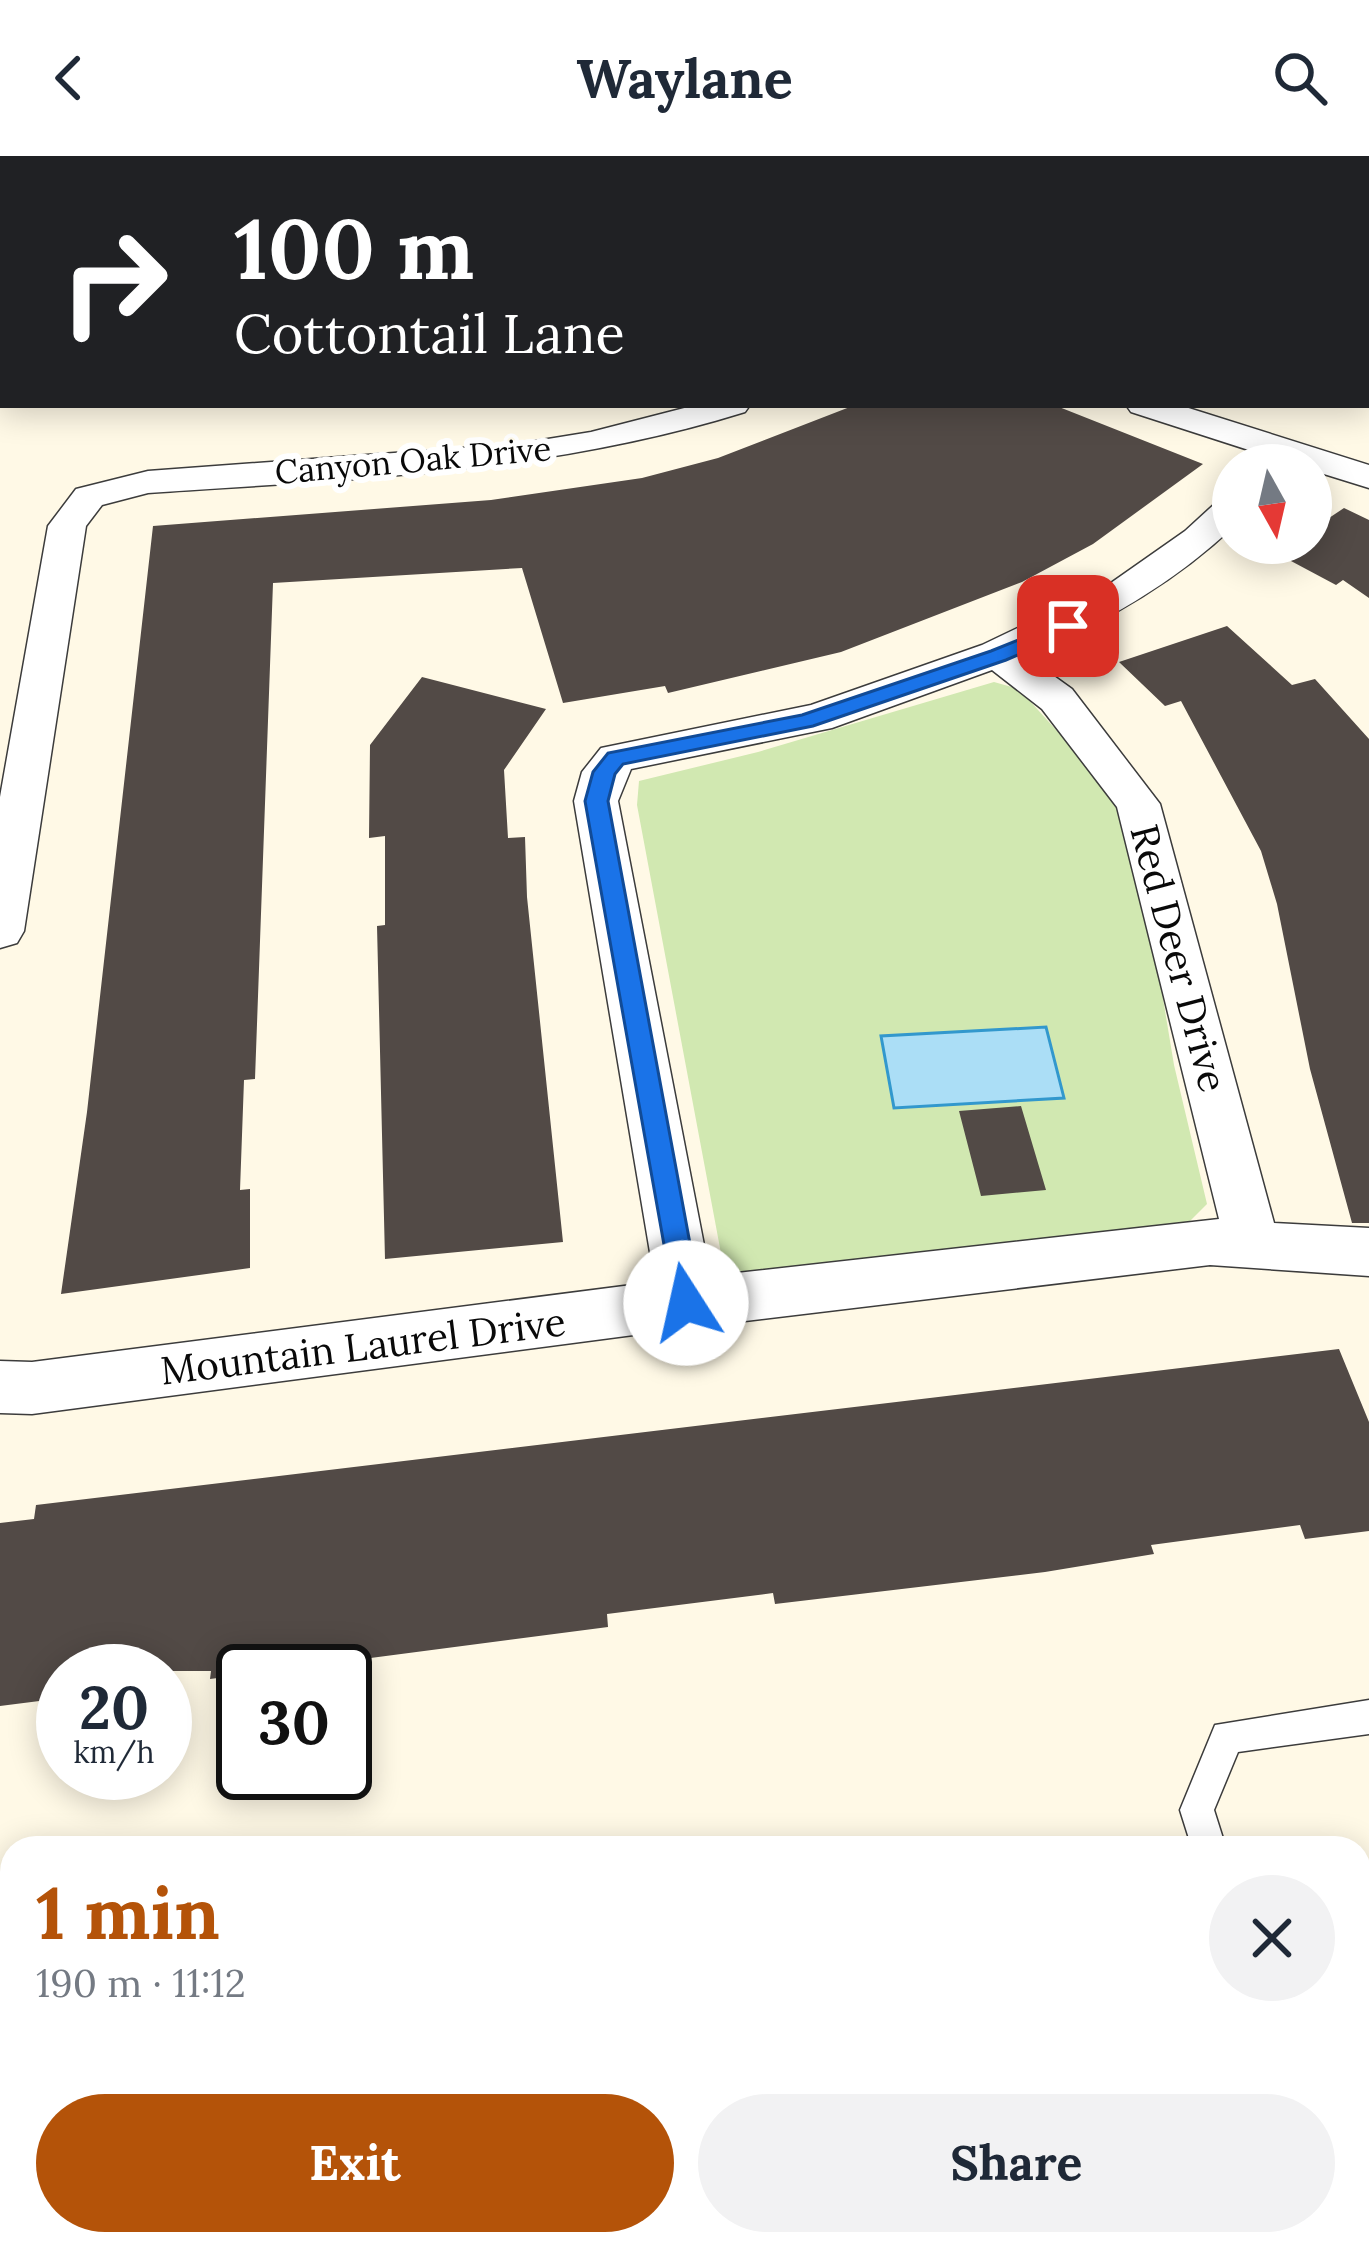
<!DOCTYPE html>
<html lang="en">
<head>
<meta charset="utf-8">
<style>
	:root { --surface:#fff; --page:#f2f2f3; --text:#1f2937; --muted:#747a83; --accent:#b45309 }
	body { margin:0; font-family:Lora,serif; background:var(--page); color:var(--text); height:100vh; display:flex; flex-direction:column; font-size:45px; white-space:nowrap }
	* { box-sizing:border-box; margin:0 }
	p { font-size:39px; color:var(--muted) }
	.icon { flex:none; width:66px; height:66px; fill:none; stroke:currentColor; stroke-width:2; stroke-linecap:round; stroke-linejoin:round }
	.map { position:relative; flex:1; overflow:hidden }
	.panel { position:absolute; left:0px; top:1680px; width:1371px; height:420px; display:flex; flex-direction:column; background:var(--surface); border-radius:36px 36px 0 0; box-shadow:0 6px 30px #0003 }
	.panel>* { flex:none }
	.top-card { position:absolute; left:0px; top:0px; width:1371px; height:252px; box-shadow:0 6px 30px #0003; background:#202124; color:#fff; overflow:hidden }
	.needle { width:78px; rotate:172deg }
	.buttons { position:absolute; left:1212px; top:288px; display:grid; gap:24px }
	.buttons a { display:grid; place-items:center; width:120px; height:120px; border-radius:50%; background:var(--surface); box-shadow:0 6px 30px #0003; font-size:60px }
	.speed { position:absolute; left:36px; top:1488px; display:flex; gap:24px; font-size:60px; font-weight:700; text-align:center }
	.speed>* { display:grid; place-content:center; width:156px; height:156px; border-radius:50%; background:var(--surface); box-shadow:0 6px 30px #0003; line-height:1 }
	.speed small { font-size:30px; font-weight:400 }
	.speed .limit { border:6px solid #111; border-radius:18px; background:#fff; color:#111 }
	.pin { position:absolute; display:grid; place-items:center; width:102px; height:102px; color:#fff; margin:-51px; border-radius:24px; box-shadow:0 6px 18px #0006 }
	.me { position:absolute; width:132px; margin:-66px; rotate:350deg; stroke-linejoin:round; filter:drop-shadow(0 0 9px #0008) }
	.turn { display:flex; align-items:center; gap:42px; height:252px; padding:0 36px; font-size:54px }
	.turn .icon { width:156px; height:156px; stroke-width:2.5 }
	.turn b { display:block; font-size:84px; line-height:102px }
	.round { display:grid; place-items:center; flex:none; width:126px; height:126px; border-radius:63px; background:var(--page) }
	.summary { display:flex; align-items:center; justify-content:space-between; height:204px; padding:0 36px }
	h1 { font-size:72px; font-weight:700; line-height:90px; color:var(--accent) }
	.primary-button { display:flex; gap:24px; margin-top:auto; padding:24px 36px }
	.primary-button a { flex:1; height:138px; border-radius:72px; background:var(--accent); color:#fff; font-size:48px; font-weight:700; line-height:138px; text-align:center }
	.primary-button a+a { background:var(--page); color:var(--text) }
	header { display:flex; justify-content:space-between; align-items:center; height:156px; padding:0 36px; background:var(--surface); font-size:54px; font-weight:700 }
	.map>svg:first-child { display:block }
</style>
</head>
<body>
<header><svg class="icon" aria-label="back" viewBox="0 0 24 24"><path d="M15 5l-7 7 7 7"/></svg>Waylane<svg class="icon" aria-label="search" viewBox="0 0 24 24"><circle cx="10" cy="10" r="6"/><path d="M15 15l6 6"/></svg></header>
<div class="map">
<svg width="1369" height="2100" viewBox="0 0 1369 2100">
	<rect width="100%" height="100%" fill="#fff9e6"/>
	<path fill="#d1e8b1" d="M 994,526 L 1019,533 L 1126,651 L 1143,722 L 1174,909 L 1207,1048 L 1183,1072 L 734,1124 L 723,1108 L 637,649 L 639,625 L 758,596 Z"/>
	<path fill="#b5d990" d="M 0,0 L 702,0 L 707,3 L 3,3 L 0,199 Z
		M 978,0 L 1369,0 L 1369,109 L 1368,3 Z"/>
	<path fill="#abdef6" stroke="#3298cd" stroke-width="3" d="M 1046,871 L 1064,942 L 894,952 L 881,880 Z"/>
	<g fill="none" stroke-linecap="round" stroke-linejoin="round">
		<path fill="#3298cd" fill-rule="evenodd" d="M 1299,0 L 1327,0 L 1337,3 L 1309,3 Z
			M 1368,5 L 1369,5 L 1369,9 L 1368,9 Z
			M 0,61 L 3,61 L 3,67 L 0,67 Z"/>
	</g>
	<path fill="#524a46" d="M 855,249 L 1054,249 L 1203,308 L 1093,388 L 1022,426 L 841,496 L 668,537 L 665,530 L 563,547 L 522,412 L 273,427 L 255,923 L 244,924 L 240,1034 L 250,1033 L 250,1112 L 61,1138 L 87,956 L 153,370 L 491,344 L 642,322 L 718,302 Z
		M 1344,352 L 1369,364 L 1369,442 L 1343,424 L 1336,429 L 1276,397 L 1291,387 L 1311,387 L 1311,374 Z
		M 1227,470 L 1292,529 L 1315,523 L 1369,583 L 1369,1067 L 1352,1067 L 1310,913 L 1277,748 L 1261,695 L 1181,545 L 1165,550 L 1119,506 Z
		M 422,521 L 546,553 L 504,614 L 508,682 L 525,681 L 527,741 L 563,1086 L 385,1103 L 377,770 L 385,769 L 385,680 L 369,682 L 370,589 Z
		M 1021,950 L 1046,1034 L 981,1040 L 959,955 Z
		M 1339,1193 L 1369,1266 L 1369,1375 L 1305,1383 L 1300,1369 L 1151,1389 L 1154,1398 L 1045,1416 L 775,1448 L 773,1437 L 607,1458 L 608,1471 L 210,1523 L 211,1515 L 63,1515 L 63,1542 L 0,1550 L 0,1367 L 34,1363 L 36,1349 Z"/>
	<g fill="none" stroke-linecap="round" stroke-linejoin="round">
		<defs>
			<path id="service" d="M 1369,1544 L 1369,1578 L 1238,1596 L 1214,1654 L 1226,1692 L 1192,1692 L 1180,1654 L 1215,1569 Z
				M 1369,1762 L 1369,1798 L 1359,1800 L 1359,1764 Z
				M 93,2088 L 133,2088 L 132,2100 L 92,2100 Z
				M 1313,2088 L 1353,2088 L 1356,2100 L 1316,2100 Z"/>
			<path id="minor" d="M 696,249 L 750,249 L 745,256 C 550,317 351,323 148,337 L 102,349 L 86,370 L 24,775 L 17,787 L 0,792 L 0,641 L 48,370 L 76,333 L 148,315 L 517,288 L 591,276 Z
				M 1126,249 L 1179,249 L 1369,309 L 1369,332 L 1311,314 L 1311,309 L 1295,309 L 1131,256 Z
				M 1233,340 L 1233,371 C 1173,428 1102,468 1026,500 L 1072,533 L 1160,648 L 1274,1067 L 1369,1072 L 1369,1120 L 1210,1109 L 687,1172 L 32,1258 L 0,1257 L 0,1205 L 32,1206 L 655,1126 L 574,645 L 582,616 L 601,592 L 811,549 L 982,489 L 1108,429 L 1185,375 L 1220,343 ZM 992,514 L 1042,553 L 1117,651 L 1219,1063 L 710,1120 L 618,645 L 631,613 L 832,572 Z"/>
			<path id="tertiary" d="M 792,0 L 836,0 L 838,3 L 794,3 Z
				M 868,0 L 912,0 L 914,3 L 870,3 Z
				M 1368,149 L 1369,149 L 1369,174 L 1368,174 Z"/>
		</defs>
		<use href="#service" stroke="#3c3c3c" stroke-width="3"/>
		<use href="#minor" stroke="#3c3c3c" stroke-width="3"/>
		<use href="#tertiary" stroke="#3c3c3c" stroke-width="3"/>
		<use href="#service" fill="#fff" fill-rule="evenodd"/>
		<use href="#minor" fill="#fff" fill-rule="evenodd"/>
		<use href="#tertiary" fill="#fff" fill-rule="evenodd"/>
	</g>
	<path fill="#1a73e8" stroke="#114b97" stroke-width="3" d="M 1068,464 L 1075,466 L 1075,475 L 1006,504 L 813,570 L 623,608 L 615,618 L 608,645 L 701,1147 L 696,1156 L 686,1159 L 676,1156 L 585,645 L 593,616 L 608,597 L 802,559 L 991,495 Z"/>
	<g text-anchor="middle" stroke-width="12" stroke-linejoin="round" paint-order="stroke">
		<g font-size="33" fill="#090909" stroke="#fff">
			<text transform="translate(413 304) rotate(-5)" y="12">Canyon Oak Drive</text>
		</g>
		<g font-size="39" fill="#090909" stroke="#fff">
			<text transform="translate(1179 802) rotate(75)" y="14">Red Deer Drive</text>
			<text transform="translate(363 1190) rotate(-7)" y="14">Mountain Laurel Drive</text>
		</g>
	</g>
</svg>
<div class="buttons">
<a><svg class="needle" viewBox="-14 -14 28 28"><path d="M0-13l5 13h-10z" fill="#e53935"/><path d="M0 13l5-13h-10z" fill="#747a83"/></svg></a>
</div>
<div class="speed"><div>20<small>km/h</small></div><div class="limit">30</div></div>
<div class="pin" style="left:1068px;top:470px;background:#d93025"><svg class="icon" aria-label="arrive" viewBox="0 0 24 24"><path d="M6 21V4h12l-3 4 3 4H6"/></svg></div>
<svg class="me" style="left:686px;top:1147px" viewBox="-20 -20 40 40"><circle r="19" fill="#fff"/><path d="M0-13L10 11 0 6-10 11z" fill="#1a73e8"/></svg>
<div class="top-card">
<div class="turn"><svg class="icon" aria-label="right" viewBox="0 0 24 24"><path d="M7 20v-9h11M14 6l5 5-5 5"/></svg><div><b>100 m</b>Cottontail Lane</div></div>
</div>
<section class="panel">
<div class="summary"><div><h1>1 min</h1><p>190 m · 11:12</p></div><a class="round"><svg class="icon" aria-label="close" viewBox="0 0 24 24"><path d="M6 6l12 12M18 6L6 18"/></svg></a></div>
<div class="primary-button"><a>Exit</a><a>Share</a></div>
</section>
</div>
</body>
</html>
